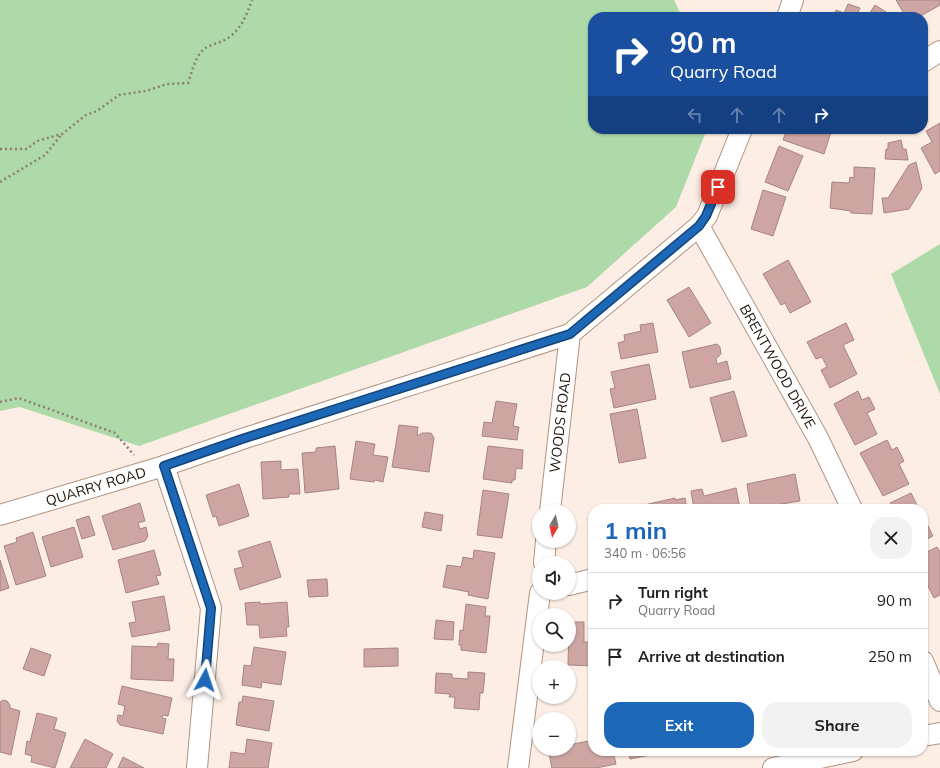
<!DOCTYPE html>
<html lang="en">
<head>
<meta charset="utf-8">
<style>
	:root { --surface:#fff; --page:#f2f2f2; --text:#202124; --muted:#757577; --line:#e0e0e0; --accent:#1d67b7 }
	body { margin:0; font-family:Mulish,sans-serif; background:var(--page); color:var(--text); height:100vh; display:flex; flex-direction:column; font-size:15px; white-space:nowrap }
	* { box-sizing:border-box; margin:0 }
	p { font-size:13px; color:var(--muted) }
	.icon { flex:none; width:22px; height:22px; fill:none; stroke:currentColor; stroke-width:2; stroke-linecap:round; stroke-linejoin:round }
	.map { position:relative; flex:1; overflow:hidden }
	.panel { position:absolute; left:588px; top:504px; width:340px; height:252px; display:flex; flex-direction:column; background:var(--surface); border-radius:16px; box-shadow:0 1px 3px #0004 }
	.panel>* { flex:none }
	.banner { position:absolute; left:588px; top:12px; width:340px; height:122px; border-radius:16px; box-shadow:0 1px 3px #0004; background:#1a4fa0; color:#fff; overflow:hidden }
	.needle { width:26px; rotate:189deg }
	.buttons { position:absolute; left:532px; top:504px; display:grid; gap:8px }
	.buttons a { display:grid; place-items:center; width:44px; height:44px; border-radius:50%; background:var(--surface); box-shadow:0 1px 3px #0004; font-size:20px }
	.pin { position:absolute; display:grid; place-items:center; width:34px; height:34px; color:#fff; margin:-17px; border-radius:8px; box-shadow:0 2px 6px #0006 }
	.me { position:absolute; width:44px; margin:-22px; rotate:5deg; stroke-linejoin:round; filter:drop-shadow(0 0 3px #0008) }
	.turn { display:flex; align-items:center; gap:14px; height:84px; padding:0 16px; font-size:18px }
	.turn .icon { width:52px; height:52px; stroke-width:2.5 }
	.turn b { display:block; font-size:28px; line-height:34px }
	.lanes { display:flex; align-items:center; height:38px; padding:0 16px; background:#0003; justify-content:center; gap:20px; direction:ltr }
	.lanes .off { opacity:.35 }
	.round { display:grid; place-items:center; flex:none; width:42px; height:42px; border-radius:16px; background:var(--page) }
	.head { display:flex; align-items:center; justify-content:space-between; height:68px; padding:0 16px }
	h1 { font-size:24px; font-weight:700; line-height:30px; color:var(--accent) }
	.button { display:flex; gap:8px; margin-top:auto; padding:8px 16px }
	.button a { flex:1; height:46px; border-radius:16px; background:var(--accent); color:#fff; font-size:16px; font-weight:700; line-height:46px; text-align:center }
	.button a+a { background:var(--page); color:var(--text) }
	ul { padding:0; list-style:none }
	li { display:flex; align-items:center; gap:12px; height:56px; padding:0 16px; border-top:1px solid var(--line) }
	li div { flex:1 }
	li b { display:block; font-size:15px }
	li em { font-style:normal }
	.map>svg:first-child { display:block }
</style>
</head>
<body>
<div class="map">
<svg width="940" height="768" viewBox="0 0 940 768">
	<rect width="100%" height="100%" fill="#fceee5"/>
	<path fill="#addaa8" d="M 0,0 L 674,0 L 682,17 L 593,17 L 593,129 L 707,129 L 676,207 L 587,287 L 139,446 L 20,407 L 0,411 Z
		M 940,244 L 940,394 L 891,274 Z"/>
	<path fill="#cda5a1" stroke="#aa8481" d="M 896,0 L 940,0 L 940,5 L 919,17 L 906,17 Z
		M 848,4 L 860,8 L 856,17 L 834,17 L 836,10 L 844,13 Z
		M 875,5 L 894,17 L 867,17 Z
		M 940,123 L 940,171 L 935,174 L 921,148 L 932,142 L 926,131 Z
		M 787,129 L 822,129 L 831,132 L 824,154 L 783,140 Z
		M 901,140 L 903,149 L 906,149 L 908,160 L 885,159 L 886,149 L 888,149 L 888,143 Z
		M 779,146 L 803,156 L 788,191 L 765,182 Z
		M 916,162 L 922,188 L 909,209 L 884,213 L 882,198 L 888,198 L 909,165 Z
		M 854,167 L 875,168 L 872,214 L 851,213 L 851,211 L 830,208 L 832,182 L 849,183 L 850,177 L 854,178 Z
		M 763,190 L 786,197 L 773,236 L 751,229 Z
		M 788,260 L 811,302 L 790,313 L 785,303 L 781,305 L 763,274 Z
		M 689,287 L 711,323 L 689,337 L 667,300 Z
		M 653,323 L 658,352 L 621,359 L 618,343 L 625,341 L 624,335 L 641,331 L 640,325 Z
		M 846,323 L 854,340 L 843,345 L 857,374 L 830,388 L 821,370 L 827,367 L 822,357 L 816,359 L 807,342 Z
		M 717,344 L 720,347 L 721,354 L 716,359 L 717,364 L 727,361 L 731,379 L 690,388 L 682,352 Z
		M 649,364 L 656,399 L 614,408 L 610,389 L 615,388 L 611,372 Z
		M 734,391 L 747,436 L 722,442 L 710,398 Z
		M 858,391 L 862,400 L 869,397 L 875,409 L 867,413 L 877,434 L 855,445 L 834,404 Z
		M 496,401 L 517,404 L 513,426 L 519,427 L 517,440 L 482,436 L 484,422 L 492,423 Z
		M 637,409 L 646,458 L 619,463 L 610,414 Z
		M 399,425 L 418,427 L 417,436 L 422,433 L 431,433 L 434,438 L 429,472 L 392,467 Z
		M 887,440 L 892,450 L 897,447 L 904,461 L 899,464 L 909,484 L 883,496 L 860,453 Z
		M 356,441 L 375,444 L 373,455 L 388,457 L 383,482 L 375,480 L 374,482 L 350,479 Z
		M 335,446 L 339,489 L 305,493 L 302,453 L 316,452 L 316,448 Z
		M 488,446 L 523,450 L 522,469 L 516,468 L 515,480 L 512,480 L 512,483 L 483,479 Z
		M 281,461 L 281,470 L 298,469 L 300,494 L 289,494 L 289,497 L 263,499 L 261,462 Z
		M 795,474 L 800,501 L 751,509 L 747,484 Z
		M 239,484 L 249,516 L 219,526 L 216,516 L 213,517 L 206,495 Z
		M 736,488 L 740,509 L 694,509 L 691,491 L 702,489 L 704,496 Z
		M 483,490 L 509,494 L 502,538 L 477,535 Z
		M 911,493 L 919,509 L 893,509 L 890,503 Z
		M 675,498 L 675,500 L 685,498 L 687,509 L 640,509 L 640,506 Z
		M 140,503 L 145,521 L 138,523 L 140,529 L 146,527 L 148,536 L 145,541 L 113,550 L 102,516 Z
		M 425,512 L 443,515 L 441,531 L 422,527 Z
		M 89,516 L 95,535 L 82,539 L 76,520 Z
		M 923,516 L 933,536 L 923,541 Z
		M 593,518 L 593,544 L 588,519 Z
		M 74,527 L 83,557 L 51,567 L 42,537 Z
		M 33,532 L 46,576 L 16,585 L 4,546 L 17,542 L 16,538 Z
		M 270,541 L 281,577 L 240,590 L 234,569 L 243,567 L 238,551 Z
		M 937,547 L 940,552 L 940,595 L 934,598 L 923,576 L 923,554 Z
		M 154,550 L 161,575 L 156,576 L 159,584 L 126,593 L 118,560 Z
		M 474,550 L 495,553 L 488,599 L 468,595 L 469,592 L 443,587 L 447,565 L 461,567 L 463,557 L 473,559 Z
		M 0,560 L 9,588 L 0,591 Z
		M 327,579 L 328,596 L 309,597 L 307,580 Z
		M 164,596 L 170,630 L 132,637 L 129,623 L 136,622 L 132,602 Z
		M 260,602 L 260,604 L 287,602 L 289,627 L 286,627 L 287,636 L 260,638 L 259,625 L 247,625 L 245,603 Z
		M 466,604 L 486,607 L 485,616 L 490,616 L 486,653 L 461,650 L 461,645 L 459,645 L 460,630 L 463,631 Z
		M 436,620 L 454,622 L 453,640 L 434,639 Z
		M 569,622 L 584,622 L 584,642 L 593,642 L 593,666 L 568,665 Z
		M 158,643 L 169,644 L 168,659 L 174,659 L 173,681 L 131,679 L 132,646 L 157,647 Z
		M 254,647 L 286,652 L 281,685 L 262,682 L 261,688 L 242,685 L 244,665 L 251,666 Z
		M 31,648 L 51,655 L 44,676 L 23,669 Z
		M 398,648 L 398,666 L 364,667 L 364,649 Z
		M 468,672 L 485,673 L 483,693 L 480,693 L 479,710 L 454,708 L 455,697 L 449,697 L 450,694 L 435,693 L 436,673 L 452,674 L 452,678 L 468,679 Z
		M 122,686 L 172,698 L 168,716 L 163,715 L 162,718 L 166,719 L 163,734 L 120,725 L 117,721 L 118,715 L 123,716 L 125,706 L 118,704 Z
		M 243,696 L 274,701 L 269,731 L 236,725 L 239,702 L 242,702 Z
		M 3,700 L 7,701 L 10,705 L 10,708 L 20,711 L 11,755 L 0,752 L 0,702 Z
		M 37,713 L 57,718 L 54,729 L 66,733 L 55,768 L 31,762 L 32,756 L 25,754 L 27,741 L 30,742 Z
		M 85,739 L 113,754 L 106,768 L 70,768 Z
		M 247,739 L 272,743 L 268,768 L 229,768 L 231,752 L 245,754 Z
		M 593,740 L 593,751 L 613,751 L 616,764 L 596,768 L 552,768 L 548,749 L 569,749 L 569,745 Z
		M 628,751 L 670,751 L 630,759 Z
		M 123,757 L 144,768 L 118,768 Z"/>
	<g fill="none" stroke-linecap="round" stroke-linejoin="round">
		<defs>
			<g id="minor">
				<path d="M 787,17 L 793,0"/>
				<path d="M 923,62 L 940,51"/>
				<path id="s1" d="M 699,226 L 818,438 L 852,509"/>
				<path d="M 164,466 L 211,608 L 197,768"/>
				<path id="s2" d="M 550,511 L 570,334"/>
				<path id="s3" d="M 0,515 L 164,466 L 242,439 L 570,334 L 699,226 L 707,216 L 742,129"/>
				<path d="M 544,563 L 546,541"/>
				<path d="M 569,585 L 593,579"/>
				<path d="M 923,661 L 940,701"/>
				<path d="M 923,736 L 940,733"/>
				<path d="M 518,768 L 540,593"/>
				<path d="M 773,768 L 853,751"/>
			</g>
		</defs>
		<use href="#minor" stroke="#b39380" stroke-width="22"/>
		<path stroke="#8b7e76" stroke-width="2.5" stroke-dasharray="2 3" stroke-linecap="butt" d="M 0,149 L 27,149 L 37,141 L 62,134 L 86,115 L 97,111 L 119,95 L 146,91 L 167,84 L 188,83 C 192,72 194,61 201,52 C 209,43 220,44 228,38 C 242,28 246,16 252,0
			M 0,182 L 45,155 L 62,134
			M 0,402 L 19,398 L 115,433 L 134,455"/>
		<use href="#minor" stroke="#fff" stroke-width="20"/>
	</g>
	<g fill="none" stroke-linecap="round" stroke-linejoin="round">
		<defs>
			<path id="route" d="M 205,680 L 211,608 L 164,466 L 242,439 L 570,334 L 699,226 L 706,216 L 718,187"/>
		</defs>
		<use href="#route" stroke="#134377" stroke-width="10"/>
		<use href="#route" stroke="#1d67b7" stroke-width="7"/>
	</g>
	<g text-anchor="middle" stroke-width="3.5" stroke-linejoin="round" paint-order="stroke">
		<g font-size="14" fill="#1e120b" stroke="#fceee5">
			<text dy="5" stroke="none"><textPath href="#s1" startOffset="161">BRENTWOOD DRIVE</textPath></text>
			<text dy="5" stroke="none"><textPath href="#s2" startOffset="89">WOODS ROAD</textPath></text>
			<text dy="5" stroke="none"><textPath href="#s3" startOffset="100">QUARRY ROAD</textPath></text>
		</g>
	</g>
</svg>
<div class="buttons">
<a><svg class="needle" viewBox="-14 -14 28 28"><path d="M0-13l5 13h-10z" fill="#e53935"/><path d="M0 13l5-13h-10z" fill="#757577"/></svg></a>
<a><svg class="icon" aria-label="sound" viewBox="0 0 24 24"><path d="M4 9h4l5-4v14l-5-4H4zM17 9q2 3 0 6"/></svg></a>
<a><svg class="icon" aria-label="search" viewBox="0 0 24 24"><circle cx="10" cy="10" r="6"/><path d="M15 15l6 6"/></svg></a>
<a>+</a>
<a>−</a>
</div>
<div class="pin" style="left:718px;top:187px;background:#d93025"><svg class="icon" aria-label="arrive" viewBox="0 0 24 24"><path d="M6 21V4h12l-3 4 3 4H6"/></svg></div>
<svg class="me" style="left:205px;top:680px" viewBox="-20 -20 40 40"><path d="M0-17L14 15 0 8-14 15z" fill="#1d67b7" stroke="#fff" stroke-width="4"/></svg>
<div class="banner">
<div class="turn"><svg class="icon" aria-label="right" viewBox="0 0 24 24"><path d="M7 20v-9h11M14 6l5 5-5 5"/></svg><div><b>90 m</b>Quarry Road</div></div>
<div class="lanes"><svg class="icon off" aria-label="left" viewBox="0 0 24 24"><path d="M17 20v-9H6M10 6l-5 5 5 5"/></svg><svg class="icon off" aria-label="ahead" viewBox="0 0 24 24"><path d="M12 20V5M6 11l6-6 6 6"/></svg><svg class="icon off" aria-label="ahead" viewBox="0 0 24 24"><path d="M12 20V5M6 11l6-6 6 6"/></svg><svg class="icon" aria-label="right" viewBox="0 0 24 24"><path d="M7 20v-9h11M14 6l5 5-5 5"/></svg></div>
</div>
<section class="panel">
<div class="head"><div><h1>1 min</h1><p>340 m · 06:56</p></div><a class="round"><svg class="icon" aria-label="close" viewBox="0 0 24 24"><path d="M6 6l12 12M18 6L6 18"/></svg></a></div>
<ul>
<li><svg class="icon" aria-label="right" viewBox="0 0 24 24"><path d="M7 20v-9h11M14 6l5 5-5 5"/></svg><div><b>Turn right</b><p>Quarry Road</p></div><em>90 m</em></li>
<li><svg class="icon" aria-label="arrive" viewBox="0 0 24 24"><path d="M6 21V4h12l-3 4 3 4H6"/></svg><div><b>Arrive at destination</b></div><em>250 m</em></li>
</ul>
<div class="button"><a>Exit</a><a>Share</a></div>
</section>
</div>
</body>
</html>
